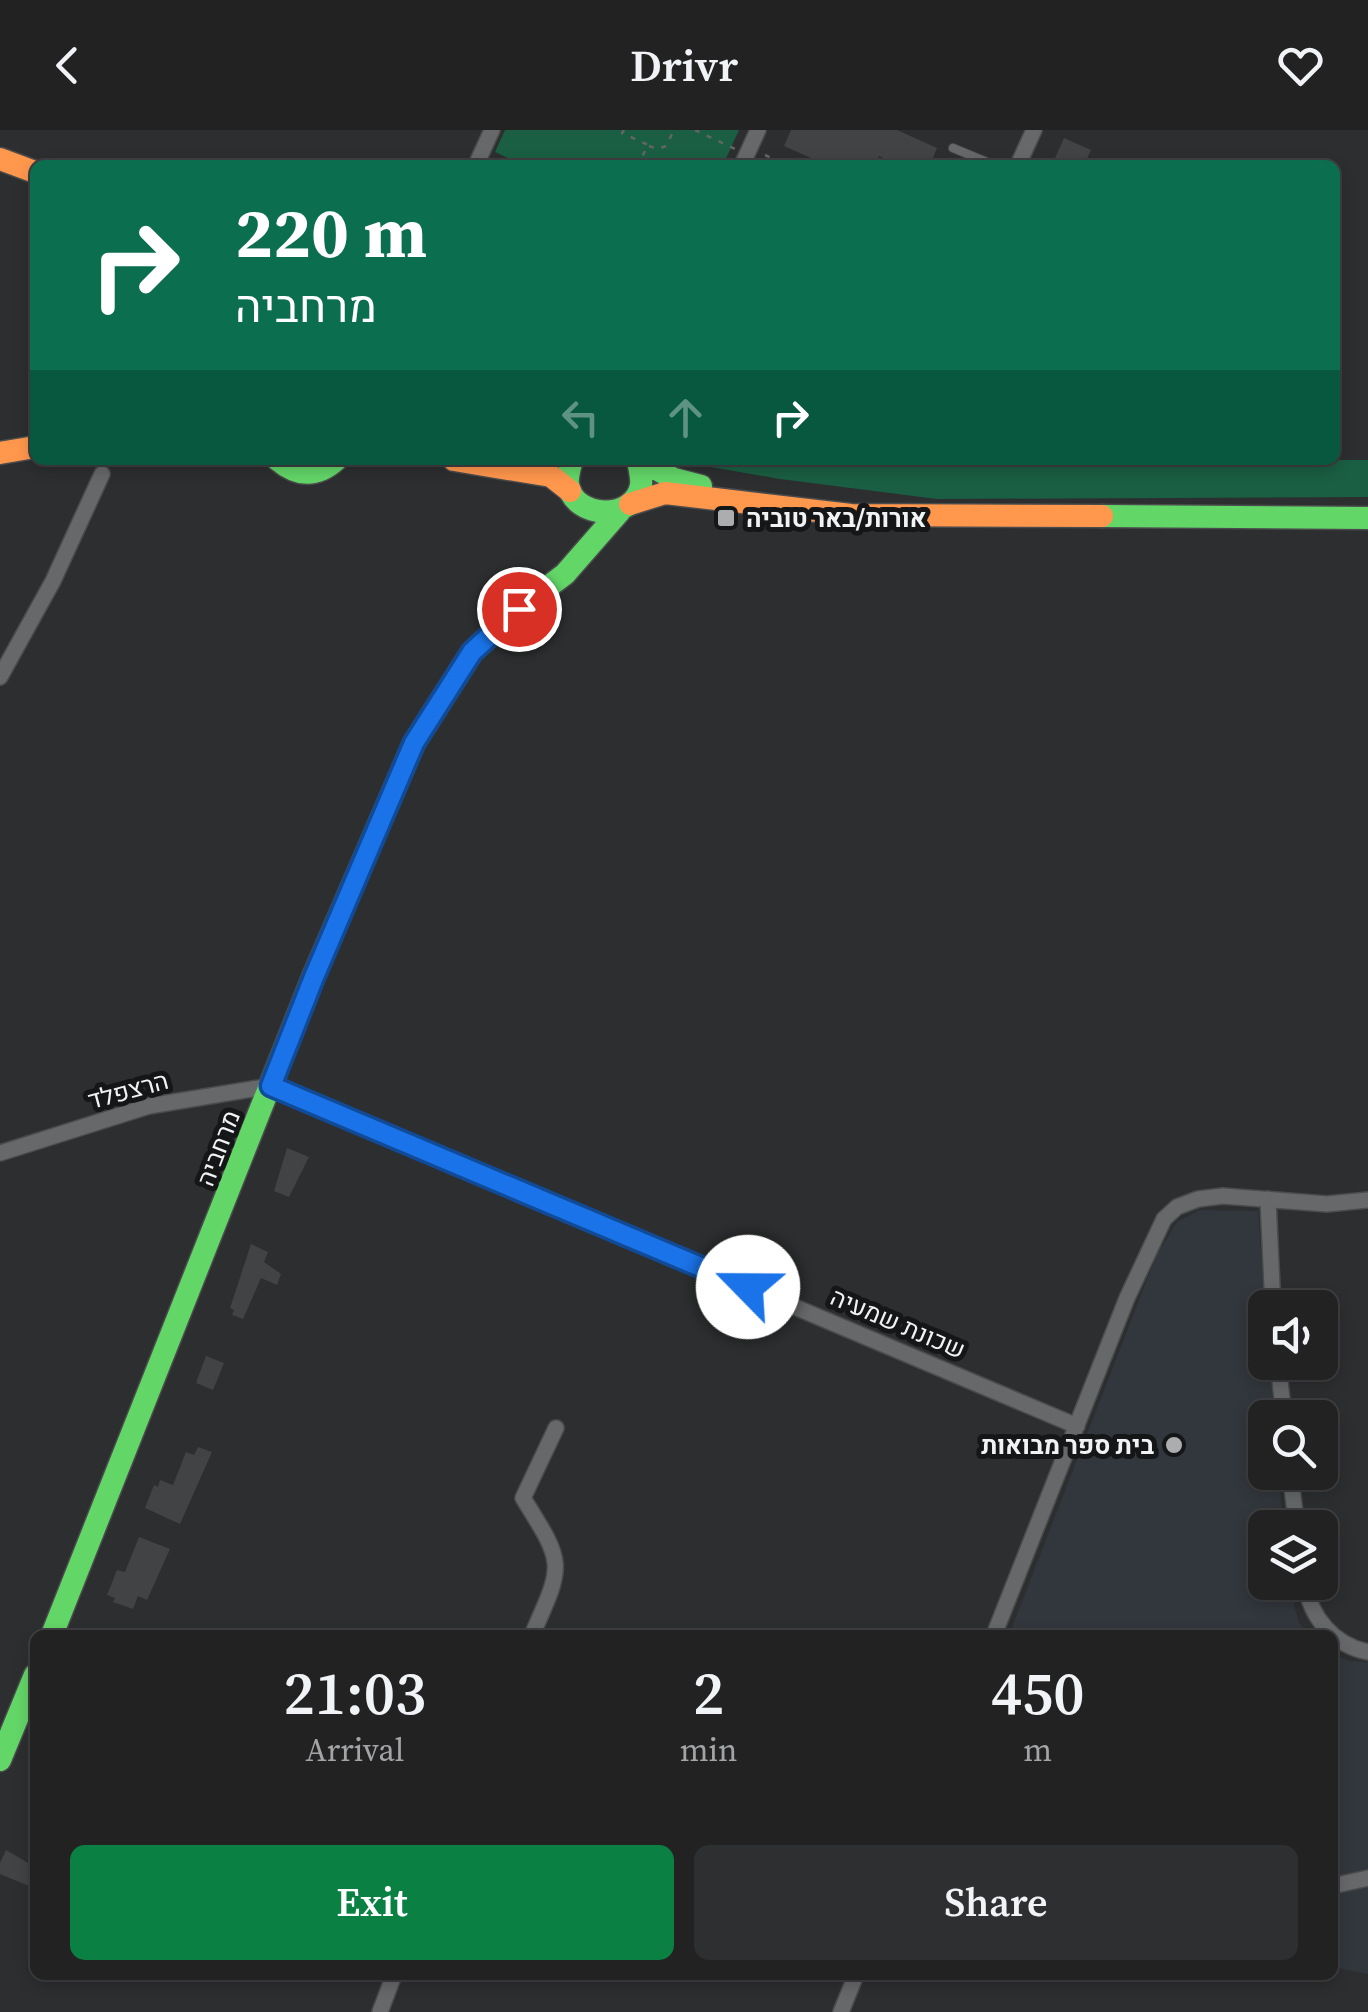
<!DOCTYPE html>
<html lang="en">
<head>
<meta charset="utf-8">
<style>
	:root { --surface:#222223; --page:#2e2f30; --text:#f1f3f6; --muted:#a2a4a6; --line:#3f3f41; --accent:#0b8043 }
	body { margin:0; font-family:"Source Serif 4",Heebo,serif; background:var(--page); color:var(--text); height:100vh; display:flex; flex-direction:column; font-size:38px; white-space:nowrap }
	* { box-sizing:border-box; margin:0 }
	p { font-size:32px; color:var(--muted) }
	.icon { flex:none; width:55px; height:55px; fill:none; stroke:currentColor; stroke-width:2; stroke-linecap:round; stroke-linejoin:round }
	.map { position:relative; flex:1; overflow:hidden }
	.sheet { position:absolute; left:30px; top:1500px; width:1308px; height:350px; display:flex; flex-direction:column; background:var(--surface); border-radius:15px; box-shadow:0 5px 15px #0003,0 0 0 2px var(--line) }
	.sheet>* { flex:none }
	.hud { position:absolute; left:30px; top:30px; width:1310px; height:305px; border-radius:15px; box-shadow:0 5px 15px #0003,0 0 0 2px var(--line); background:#0b6e4f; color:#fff; overflow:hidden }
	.buttons { position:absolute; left:1248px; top:1160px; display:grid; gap:20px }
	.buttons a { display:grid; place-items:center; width:90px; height:90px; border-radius:15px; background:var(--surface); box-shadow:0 5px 15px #0003,0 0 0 2px var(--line); font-size:50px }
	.pin { position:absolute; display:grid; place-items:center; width:85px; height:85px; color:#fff; margin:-42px; border:5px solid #fff; border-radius:50%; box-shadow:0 2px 10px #0007 }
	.me { position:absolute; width:110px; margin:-55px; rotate:293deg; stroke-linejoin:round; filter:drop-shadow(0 0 8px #0008) }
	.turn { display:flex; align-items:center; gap:35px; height:210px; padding:0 40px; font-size:45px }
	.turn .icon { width:130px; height:130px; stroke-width:2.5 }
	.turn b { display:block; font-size:70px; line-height:85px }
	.lanes { display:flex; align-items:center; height:95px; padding:0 40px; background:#0003; justify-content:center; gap:50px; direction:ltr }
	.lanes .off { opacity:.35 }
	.eta { display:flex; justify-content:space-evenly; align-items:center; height:170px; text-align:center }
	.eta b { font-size:60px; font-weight:600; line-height:70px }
	.cta { display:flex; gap:20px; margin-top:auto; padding:20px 40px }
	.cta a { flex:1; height:115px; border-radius:15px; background:var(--accent); color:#fff; font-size:40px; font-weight:600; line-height:115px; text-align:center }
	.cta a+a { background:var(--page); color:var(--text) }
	header { display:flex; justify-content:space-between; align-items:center; height:130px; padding:0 40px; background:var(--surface); font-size:45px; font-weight:600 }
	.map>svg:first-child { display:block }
</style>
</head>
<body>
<header><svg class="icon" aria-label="back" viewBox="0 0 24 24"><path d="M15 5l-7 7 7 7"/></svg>Drivr<svg class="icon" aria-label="heart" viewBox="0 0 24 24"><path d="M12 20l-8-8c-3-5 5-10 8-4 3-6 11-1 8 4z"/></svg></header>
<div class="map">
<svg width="1368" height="1882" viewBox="0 0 1368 1882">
	<rect width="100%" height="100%" fill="#2d2e2f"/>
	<path fill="#32373d" d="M 1200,1080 L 1258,1081 L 1265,1177 L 1265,1232 L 1270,1233 L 1274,1287 L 1265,1288 L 1265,1342 L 1279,1343 L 1283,1397 L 1265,1398 L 1265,1452 L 1288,1453 L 1299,1493 L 1310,1505 L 1009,1505 L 1157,1124 L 1177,1092 Z
		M 1332,1523 L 1349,1531 L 1368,1532 L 1368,1844 L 1333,1837 Z"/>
	<path fill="#1a5f43" d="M 505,0 L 739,0 L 723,35 L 523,35 L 495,22 Z
		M 671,330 L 1368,330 L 1368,367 L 937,369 L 780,349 Z"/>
	<path fill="#424344" d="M 791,0 L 897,0 L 937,18 L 930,35 L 899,35 L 879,26 L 875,35 L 827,35 L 784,16 Z
		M 1064,8 L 1091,20 L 1084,35 L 1052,35 Z
		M 287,1018 L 309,1027 L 289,1067 L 274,1061 Z
		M 251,1114 L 268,1122 L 264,1132 L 281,1144 L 277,1155 L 261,1148 L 243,1189 L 232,1185 L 234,1180 L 230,1178 Z
		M 206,1226 L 224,1233 L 213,1260 L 196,1253 Z
		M 198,1317 L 212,1322 L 180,1394 L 145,1378 L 154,1355 L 158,1357 L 160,1350 L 173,1355 L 186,1322 L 194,1325 Z
		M 139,1407 L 170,1419 L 147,1470 L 138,1466 L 133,1479 L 113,1472 L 115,1468 L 107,1465 L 117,1440 L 125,1442 Z
		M 6,1720 L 35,1737 L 29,1756 L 0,1744 L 0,1733 Z"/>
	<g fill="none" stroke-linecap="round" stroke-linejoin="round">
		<defs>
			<path id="lane" d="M 953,18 L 994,35"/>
			<path id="street" d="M 476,35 L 492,0
				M 742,35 L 758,0
				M 1018,35 L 1034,0
				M 0,547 L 53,451 L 102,344
				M 0,1023 L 149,976 L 271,956 L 1077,1296
				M 1268,1069 L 1273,1178
				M 1278,1232 L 1284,1288
				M 1290,1342 L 1297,1398
				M 1305,1452 C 1310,1487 1333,1515 1368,1522
				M 532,1505 C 564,1433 565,1435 523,1368 L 556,1298
				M 994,1505 L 1127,1168 L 1164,1089 L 1177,1077 L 1198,1069 L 1223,1066 L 1327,1074 L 1368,1070
				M 1332,1756 L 1368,1748
				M 380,1882 L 394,1845
				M 841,1882 L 856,1845"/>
			<path id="fast" d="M 278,330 C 298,347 317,347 336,330
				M 572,330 C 570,337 567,347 568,354 C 574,390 635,391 641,355 C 642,347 639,337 638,330
				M 640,330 L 674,349 L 701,356
				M 1102,386 L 1368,388
				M 52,1505 L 313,847 L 414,613 L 472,522 L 519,479 L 565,444 L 620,381
				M 0,1630 L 35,1545"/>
			<path id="slow" d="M 0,29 L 35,42
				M 0,323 L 35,317
				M 454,330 L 551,346 L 570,361
				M 630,374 L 665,363 L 851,385 L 1102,386"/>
		</defs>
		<use href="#lane" stroke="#4a4b4c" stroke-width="10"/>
		<use href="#street" stroke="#4a4b4c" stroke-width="18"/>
		<use href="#fast" stroke="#4a4b4c" stroke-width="25"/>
		<use href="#slow" stroke="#4a4b4c" stroke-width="25"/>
		<path stroke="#646566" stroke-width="2.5" stroke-dasharray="5 8" stroke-linecap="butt" d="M 624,0 L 622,3 L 648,15 L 638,35
			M 695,0 L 735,19
			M 649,16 L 658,19 L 666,16 L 674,0
			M 765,25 L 786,35"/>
		<use href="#lane" stroke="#676869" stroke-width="8"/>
		<use href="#street" stroke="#676869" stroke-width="15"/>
		<use href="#fast" stroke="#63d668" stroke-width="22"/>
		<use href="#slow" stroke="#ff974d" stroke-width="22"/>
	</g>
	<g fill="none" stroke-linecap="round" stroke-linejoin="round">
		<defs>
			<path id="route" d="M 519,479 L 472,522 L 414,613 L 314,847 L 271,956 L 748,1157"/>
		</defs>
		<use href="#route" stroke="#114b97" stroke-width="25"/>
		<use href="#route" stroke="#1a73e8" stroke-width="18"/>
	</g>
	<g fill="#acadaf" stroke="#151617" stroke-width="4">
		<rect x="716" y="378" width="20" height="20" rx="5"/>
		<circle cx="1174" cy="1315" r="10"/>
	</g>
	<g text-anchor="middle" stroke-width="10" stroke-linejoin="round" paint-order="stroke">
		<g font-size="25" font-weight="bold" fill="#f1f2f4" stroke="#151617" text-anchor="start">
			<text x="746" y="397">אורות/באר טוביה</text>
			<text x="1154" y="1324" text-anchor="end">בית ספר מבואות</text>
		</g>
		<g font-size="25" fill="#f1f2f4" stroke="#151617">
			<text transform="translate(128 960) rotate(-15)" y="9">הרצפלד</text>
			<text transform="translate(218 1018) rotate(-69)" y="9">מרחביה</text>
			<text transform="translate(898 1193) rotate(23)" y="9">שכונת שמעיה</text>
		</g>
	</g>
</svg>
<div class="buttons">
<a><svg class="icon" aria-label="sound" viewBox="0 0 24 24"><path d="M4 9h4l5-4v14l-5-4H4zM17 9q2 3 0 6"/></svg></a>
<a><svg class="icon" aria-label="search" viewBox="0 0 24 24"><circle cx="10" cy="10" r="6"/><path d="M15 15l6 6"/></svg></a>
<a><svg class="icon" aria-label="layers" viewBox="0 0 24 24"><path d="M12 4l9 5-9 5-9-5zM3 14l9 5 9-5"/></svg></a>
</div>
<div class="pin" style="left:519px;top:479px;background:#d93025"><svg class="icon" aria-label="arrive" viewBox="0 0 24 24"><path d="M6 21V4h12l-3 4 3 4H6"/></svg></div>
<svg class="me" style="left:748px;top:1157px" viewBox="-20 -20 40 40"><circle r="19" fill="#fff"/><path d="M0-13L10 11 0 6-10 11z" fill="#1a73e8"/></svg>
<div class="hud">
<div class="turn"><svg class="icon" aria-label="right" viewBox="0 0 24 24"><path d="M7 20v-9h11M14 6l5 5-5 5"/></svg><div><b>220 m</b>מרחביה</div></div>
<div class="lanes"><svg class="icon off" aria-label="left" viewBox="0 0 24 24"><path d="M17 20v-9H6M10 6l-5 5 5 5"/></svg><svg class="icon off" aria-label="ahead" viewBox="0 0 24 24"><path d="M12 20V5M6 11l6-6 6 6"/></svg><svg class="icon" aria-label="right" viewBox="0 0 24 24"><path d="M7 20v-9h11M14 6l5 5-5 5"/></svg></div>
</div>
<section class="sheet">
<div class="eta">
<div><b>21:03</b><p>Arrival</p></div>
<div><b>2</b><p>min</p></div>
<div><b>450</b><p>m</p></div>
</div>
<div class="cta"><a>Exit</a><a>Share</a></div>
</section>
</div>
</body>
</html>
